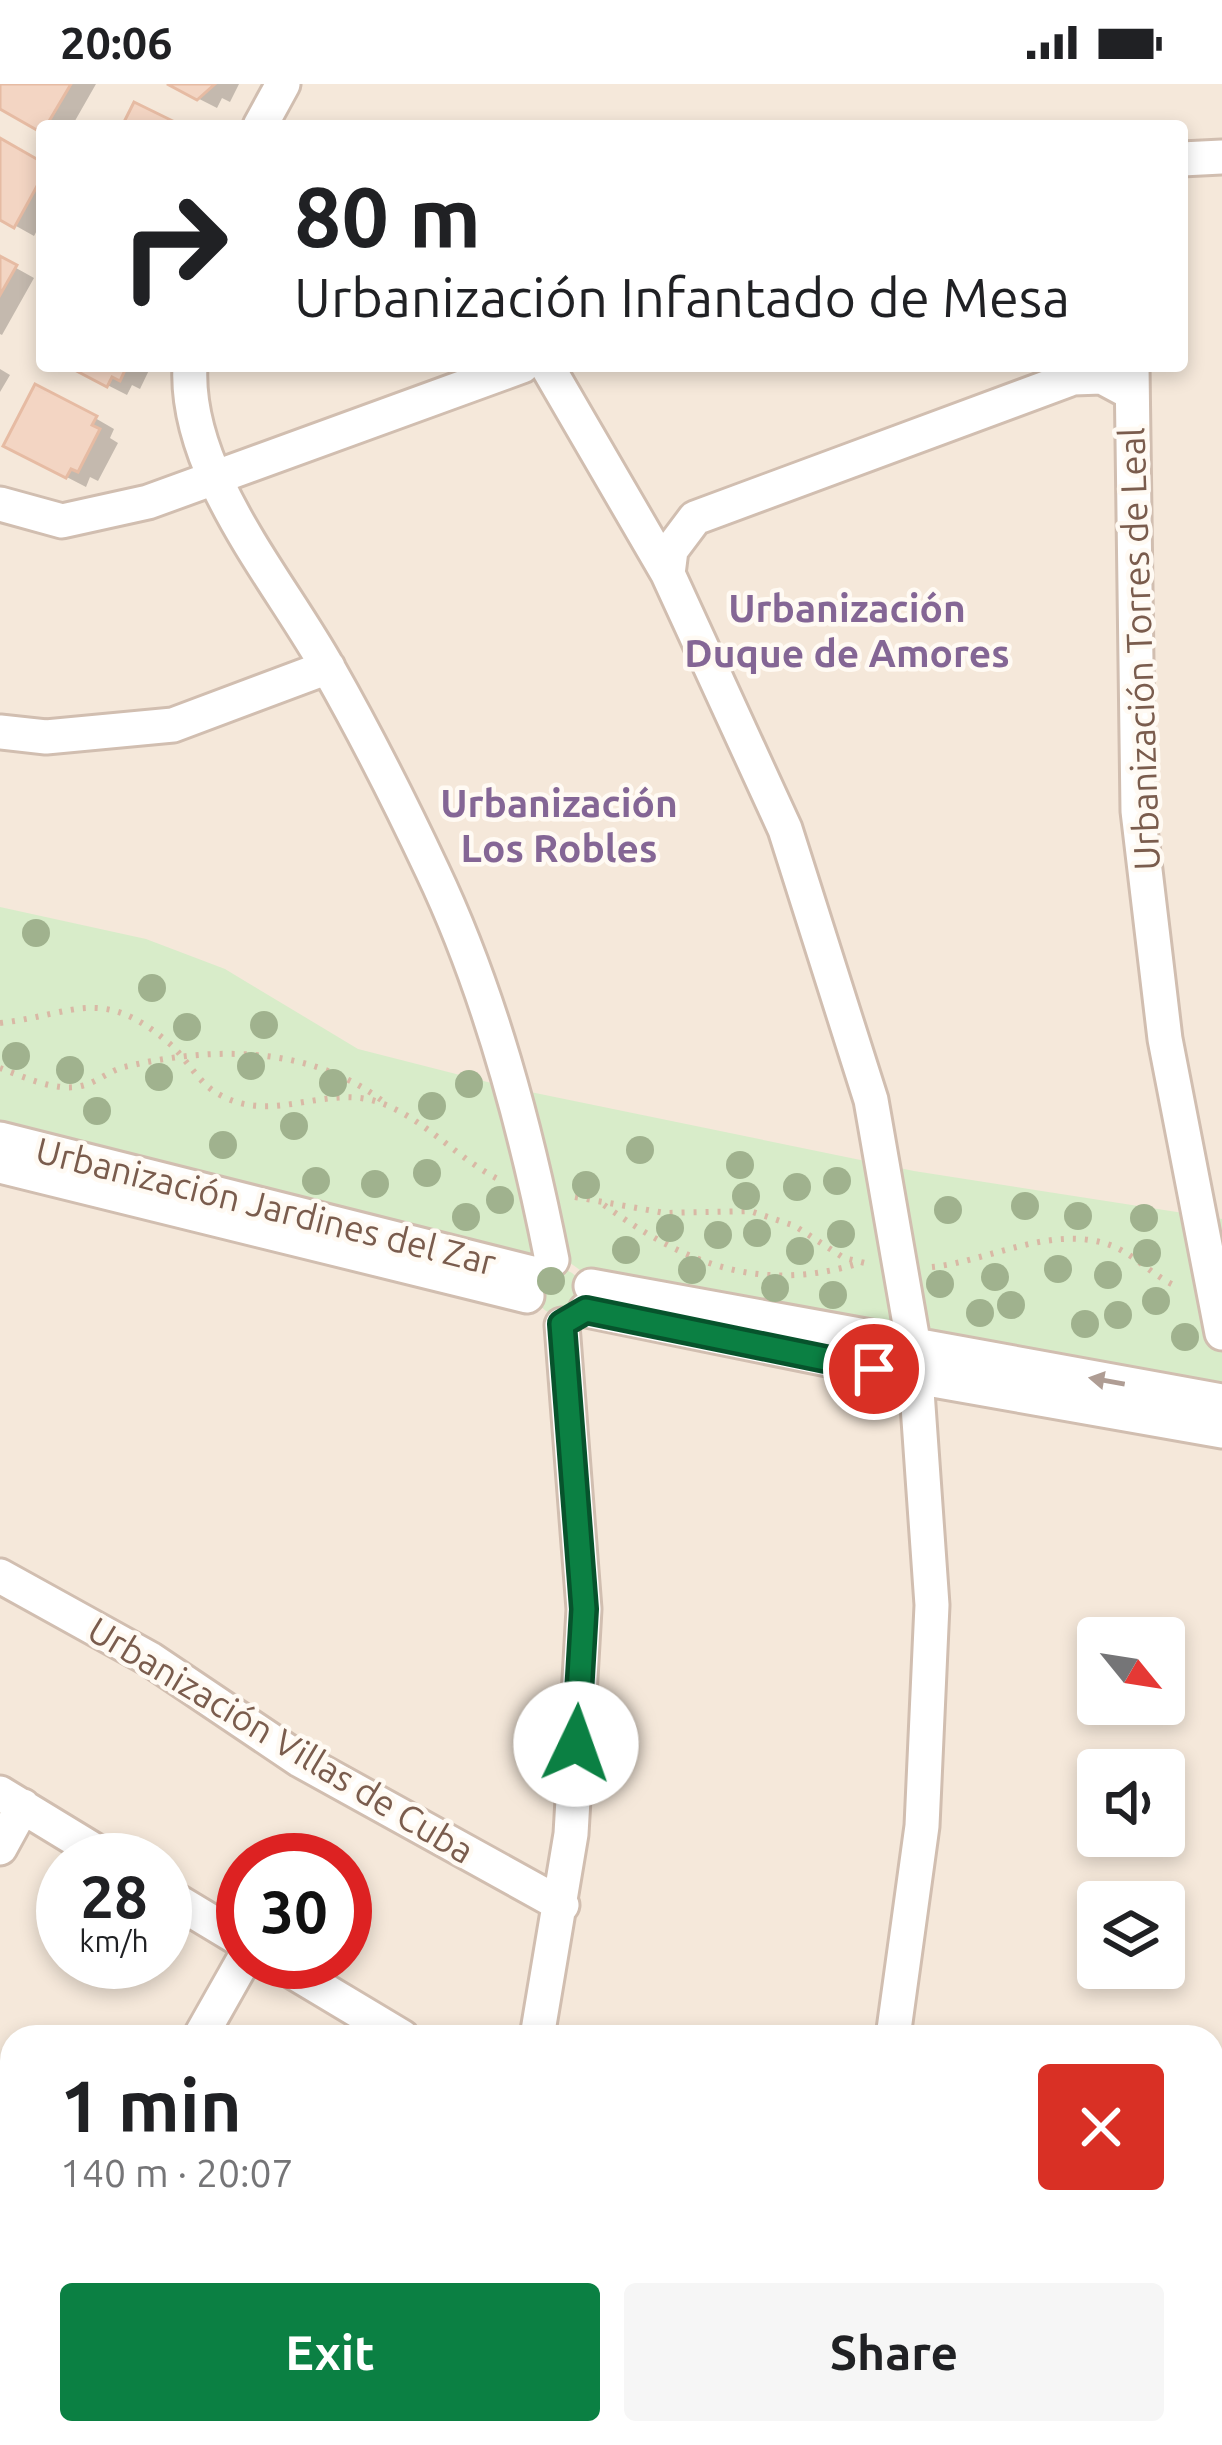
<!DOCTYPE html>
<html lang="en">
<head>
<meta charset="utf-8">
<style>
	:root { --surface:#fff; --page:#f6f6f6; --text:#202124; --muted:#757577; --accent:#0b8043 }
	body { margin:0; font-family:Ubuntu,sans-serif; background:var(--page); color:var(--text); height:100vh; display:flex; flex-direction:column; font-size:45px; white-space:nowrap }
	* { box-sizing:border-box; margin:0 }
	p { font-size:39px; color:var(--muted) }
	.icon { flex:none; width:66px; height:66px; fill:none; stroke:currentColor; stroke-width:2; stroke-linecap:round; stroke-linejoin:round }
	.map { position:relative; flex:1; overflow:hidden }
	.drawer { position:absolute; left:0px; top:1941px; width:1224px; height:420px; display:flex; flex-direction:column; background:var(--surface); border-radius:36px 36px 0 0; box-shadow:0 6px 18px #0003 }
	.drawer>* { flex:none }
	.banner { position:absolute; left:36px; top:36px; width:1152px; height:252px; border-radius:12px; box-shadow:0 6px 18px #0003; background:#fff; color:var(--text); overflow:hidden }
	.needle { width:78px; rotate:120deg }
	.tools { position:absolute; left:1077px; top:1533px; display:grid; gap:24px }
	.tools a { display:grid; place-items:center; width:108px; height:108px; border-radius:12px; background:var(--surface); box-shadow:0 6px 18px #0003; font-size:60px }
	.speed { position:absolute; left:36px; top:1749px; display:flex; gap:24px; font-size:60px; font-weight:700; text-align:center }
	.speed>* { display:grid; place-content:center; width:156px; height:156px; border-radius:50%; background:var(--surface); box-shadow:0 6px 18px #0003; line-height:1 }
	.speed small { font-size:30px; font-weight:400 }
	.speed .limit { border:18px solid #d22; background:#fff; color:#111 }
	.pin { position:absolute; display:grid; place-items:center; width:102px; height:102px; color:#fff; margin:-51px; border:6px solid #fff; border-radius:50%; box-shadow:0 3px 12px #0007 }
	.me { position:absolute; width:132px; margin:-66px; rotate:3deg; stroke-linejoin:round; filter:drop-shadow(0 0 9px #0008) }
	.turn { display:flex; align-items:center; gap:42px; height:252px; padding:0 60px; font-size:54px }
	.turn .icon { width:156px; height:156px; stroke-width:2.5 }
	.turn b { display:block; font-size:84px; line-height:102px }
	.round { display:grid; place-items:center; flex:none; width:126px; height:126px; border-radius:12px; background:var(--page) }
	.summary { display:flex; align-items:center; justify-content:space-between; height:204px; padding:0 60px }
	h1 { font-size:72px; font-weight:600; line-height:90px }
	.button { display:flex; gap:24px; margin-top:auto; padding:24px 60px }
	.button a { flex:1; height:138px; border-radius:12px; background:var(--accent); color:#fff; font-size:48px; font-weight:600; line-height:138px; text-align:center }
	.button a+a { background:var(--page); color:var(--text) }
	.status { display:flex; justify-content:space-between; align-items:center; height:84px; padding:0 60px; background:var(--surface); direction:ltr }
	.status svg { height:33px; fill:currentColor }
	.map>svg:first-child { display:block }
</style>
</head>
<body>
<div class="status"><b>20:06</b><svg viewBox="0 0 49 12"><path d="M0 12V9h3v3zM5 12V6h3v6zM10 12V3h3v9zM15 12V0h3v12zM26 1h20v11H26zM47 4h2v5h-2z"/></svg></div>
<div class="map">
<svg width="1222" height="2361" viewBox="0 0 1222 2361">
	<rect width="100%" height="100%" fill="#fdf6ec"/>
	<path fill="#f5e8da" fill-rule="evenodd" d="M 0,0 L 1222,0 L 1222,2361 L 0,2361 ZM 42,42 L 1182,42 L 1182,282 L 42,282 ZM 1098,1554 L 1164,1554 L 1164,1620 L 1098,1620 ZM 1098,1686 L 1164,1686 L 1164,1752 L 1098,1752 ZM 63,1776 L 165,1776 L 165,1878 L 63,1878 ZM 243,1776 L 345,1776 L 345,1878 L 243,1878 ZM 1098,1818 L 1164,1818 L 1164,1884 L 1098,1884 ZM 12,1953 L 1212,1953 L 1212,2349 L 12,2349 Z"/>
	<path fill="#d8ecc9" d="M 0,823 L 146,855 L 225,885 L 358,965 L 511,1004 L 914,1087 L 1222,1135 L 1222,1317 L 587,1191 L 566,1176 L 541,1181 L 0,1055 Z
		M536 1208a23 23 0 1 1 46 0a23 23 0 1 1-46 0Z"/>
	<path fill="#0003" d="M 0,0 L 96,0 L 72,42 L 42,42 L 0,22 Z
		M 170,0 L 239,0 L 230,18 L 222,14 L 217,24 Z
		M 0,58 L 42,81 L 42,137 L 34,152 L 0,133 Z
		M 0,175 L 34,194 L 2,251 L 0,250 Z
		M 70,282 L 151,282 L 140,305 L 132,301 L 127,311 Z
		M 0,285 L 10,291 L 0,308 Z
		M 95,334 L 114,345 L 110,354 L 118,359 L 98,397 L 90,393 L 86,403 L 26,372 Z"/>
	<path fill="#f3d5c3" stroke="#e6bba3" stroke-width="3" d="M 0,0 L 71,0 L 42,49 L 0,25 Z
		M 167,0 L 215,0 L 197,16 Z
		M 134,18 L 183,42 L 122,42 Z
		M 0,54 L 42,78 L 42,93 L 14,144 L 0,136 Z
		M 0,172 L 17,181 L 0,211 Z
		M 67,282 L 127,282 L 120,297 L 112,293 L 107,303 Z
		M 35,300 L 97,332 L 92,341 L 100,345 L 78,388 L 71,385 L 66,394 L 3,362 Z"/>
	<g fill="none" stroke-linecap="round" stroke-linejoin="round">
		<defs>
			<path id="street" d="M 260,42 L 283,0
				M 1182,75 L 1222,73
				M 190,282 C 184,388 279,496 328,584 C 365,649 400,718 432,786 C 490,908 526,1044 552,1176
				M 547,282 L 668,490 L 785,745 L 871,1016 L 914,1263
				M 1132,282 L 1138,727 L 1165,955 L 1222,1249
				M 0,420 L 62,437 L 148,418 L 522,282
				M 668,490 L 671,466 L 695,434 L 1073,294 L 1102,293 L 1130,308
				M 0,648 L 46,653 L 173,641 L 328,583
				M 0,1055 L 532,1189
				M 0,1082 L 527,1212
				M 591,1202 L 1222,1317
				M 586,1226 L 916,1293 L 1222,1347
				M 0,1492 L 150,1575 L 300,1676 L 562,1821
				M 0,1709 L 110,1776
				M 0,1764 L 23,1722
				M 165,1810 L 243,1857
				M 277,1878 L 402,1953
				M 200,1953 L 243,1877
				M 537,1953 L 571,1750 L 584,1525 L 562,1241
				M 893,1953 L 922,1742 L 932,1521 L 916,1293
				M 1212,2069 L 1222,2072
				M 1212,2288 L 1222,2291
				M 476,2349 L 512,2361
				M 17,2361 L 21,2349
				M 322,2361 L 326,2349"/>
		</defs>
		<use href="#street" stroke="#d1beb0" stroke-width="39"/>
		<path stroke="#d9b8a5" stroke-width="6" stroke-dasharray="3 9" stroke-linecap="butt" d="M 0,939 C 76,930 102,901 170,960 C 189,977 199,1001 222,1012 C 273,1039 323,1002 375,1017 C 421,1031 455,1073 498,1095
			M 0,984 C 24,993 56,1008 81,1002 C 96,999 109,987 124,983 C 212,962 309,961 384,1018
			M 575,1113 L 665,1129 L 750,1127 L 795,1142 L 844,1174 L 865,1179
			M 604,1121 C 686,1180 759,1210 860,1179
			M 932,1183 C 990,1177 1056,1138 1115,1163 C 1137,1173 1154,1193 1178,1203"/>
		<use href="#street" stroke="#fff" stroke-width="33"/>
	</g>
	<g fill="#a0b28e">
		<circle cx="36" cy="849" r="14"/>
		<circle cx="152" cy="904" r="14"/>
		<circle cx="264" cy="941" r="14"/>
		<circle cx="187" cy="943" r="14"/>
		<circle cx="16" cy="972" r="14"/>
		<circle cx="251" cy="982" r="14"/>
		<circle cx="70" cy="986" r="14"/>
		<circle cx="159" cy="993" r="14"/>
		<circle cx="333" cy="999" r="14"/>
		<circle cx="469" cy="1000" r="14"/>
		<circle cx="432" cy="1022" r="14"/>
		<circle cx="97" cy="1027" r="14"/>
		<circle cx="294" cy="1042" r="14"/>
		<circle cx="223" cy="1061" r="14"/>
		<circle cx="640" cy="1066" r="14"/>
		<circle cx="740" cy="1081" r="14"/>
		<circle cx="427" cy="1089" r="14"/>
		<circle cx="316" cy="1097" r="14"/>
		<circle cx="837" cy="1097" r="14"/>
		<circle cx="375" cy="1100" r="14"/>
		<circle cx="586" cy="1101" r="14"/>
		<circle cx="797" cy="1103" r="14"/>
		<circle cx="746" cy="1112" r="14"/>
		<circle cx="500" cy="1116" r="14"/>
		<circle cx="1025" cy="1122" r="14"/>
		<circle cx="948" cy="1126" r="14"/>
		<circle cx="1078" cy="1132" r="14"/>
		<circle cx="466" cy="1133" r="14"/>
		<circle cx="1144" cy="1134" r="14"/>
		<circle cx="670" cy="1144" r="14"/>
		<circle cx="757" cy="1149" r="14"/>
		<circle cx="841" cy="1150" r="14"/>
		<circle cx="718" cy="1151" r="14"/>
		<circle cx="626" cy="1166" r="14"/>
		<circle cx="800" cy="1167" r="14"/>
		<circle cx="1147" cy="1169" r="14"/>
		<circle cx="1058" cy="1185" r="14"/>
		<circle cx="692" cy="1186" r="14"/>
		<circle cx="1108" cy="1191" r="14"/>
		<circle cx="995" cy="1193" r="14"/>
		<circle cx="551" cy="1197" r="14"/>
		<circle cx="940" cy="1200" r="14"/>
		<circle cx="775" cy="1204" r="14"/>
		<circle cx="833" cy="1211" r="14"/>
		<circle cx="1156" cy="1217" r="14"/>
		<circle cx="1011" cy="1221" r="14"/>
		<circle cx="980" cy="1229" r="14"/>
		<circle cx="1118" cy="1231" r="14"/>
		<circle cx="1085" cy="1240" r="14"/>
		<circle cx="1185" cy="1253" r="14"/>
	</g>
	<defs><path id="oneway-solid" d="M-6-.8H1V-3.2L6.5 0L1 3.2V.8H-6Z" transform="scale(3)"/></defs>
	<use fill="#af9d94" href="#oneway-solid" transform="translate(1107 1297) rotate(-170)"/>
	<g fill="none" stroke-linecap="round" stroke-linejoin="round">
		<defs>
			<path id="route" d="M 576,1660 L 584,1525 L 562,1240 L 586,1226 L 874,1285"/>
		</defs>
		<use href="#route" stroke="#07532c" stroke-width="30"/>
		<use href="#route" stroke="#0b8043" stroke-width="21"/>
	</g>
	<g text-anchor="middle" stroke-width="9" stroke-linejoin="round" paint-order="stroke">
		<g font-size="36" fill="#7a5c4d" stroke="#fffaf3">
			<text transform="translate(1139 565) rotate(-92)" y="13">Urbanización Torres de Leal</text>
			<text transform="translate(266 1122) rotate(14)" y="13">Urbanización Jardines del Zar</text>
			<text transform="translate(281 1656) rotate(31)" y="13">Urbanización Villas de Cuba</text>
		</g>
		<g font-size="39" font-weight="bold" fill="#846695" stroke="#fffaf3">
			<text x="847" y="538">Urbanización<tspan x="847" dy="45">Duque de Amores</tspan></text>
			<text x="559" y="733">Urbanización<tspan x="559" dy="45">Los Robles</tspan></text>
		</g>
	</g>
</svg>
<div class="tools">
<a><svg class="needle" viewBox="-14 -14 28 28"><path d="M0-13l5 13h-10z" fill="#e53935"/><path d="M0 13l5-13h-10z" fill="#757577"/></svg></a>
<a><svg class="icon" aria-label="sound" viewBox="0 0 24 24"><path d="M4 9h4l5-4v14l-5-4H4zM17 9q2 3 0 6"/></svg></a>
<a><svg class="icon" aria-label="layers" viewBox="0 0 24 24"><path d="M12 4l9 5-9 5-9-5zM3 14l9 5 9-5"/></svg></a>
</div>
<div class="speed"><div>28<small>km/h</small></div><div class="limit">30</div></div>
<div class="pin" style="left:874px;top:1285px;background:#d93025"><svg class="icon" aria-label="arrive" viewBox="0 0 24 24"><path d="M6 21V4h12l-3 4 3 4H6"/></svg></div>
<svg class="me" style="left:576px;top:1660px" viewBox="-20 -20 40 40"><circle r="19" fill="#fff"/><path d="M0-13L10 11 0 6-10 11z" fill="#0b8043"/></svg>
<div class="banner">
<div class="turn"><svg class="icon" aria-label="right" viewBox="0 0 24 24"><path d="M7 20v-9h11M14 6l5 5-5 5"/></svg><div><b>80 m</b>Urbanización Infantado de Mesa</div></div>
</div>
<section class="drawer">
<div class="summary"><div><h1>1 min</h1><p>140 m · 20:07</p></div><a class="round" style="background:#d93025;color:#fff"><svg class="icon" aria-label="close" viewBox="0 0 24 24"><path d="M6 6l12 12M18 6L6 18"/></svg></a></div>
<div class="button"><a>Exit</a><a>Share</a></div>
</section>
</div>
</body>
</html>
